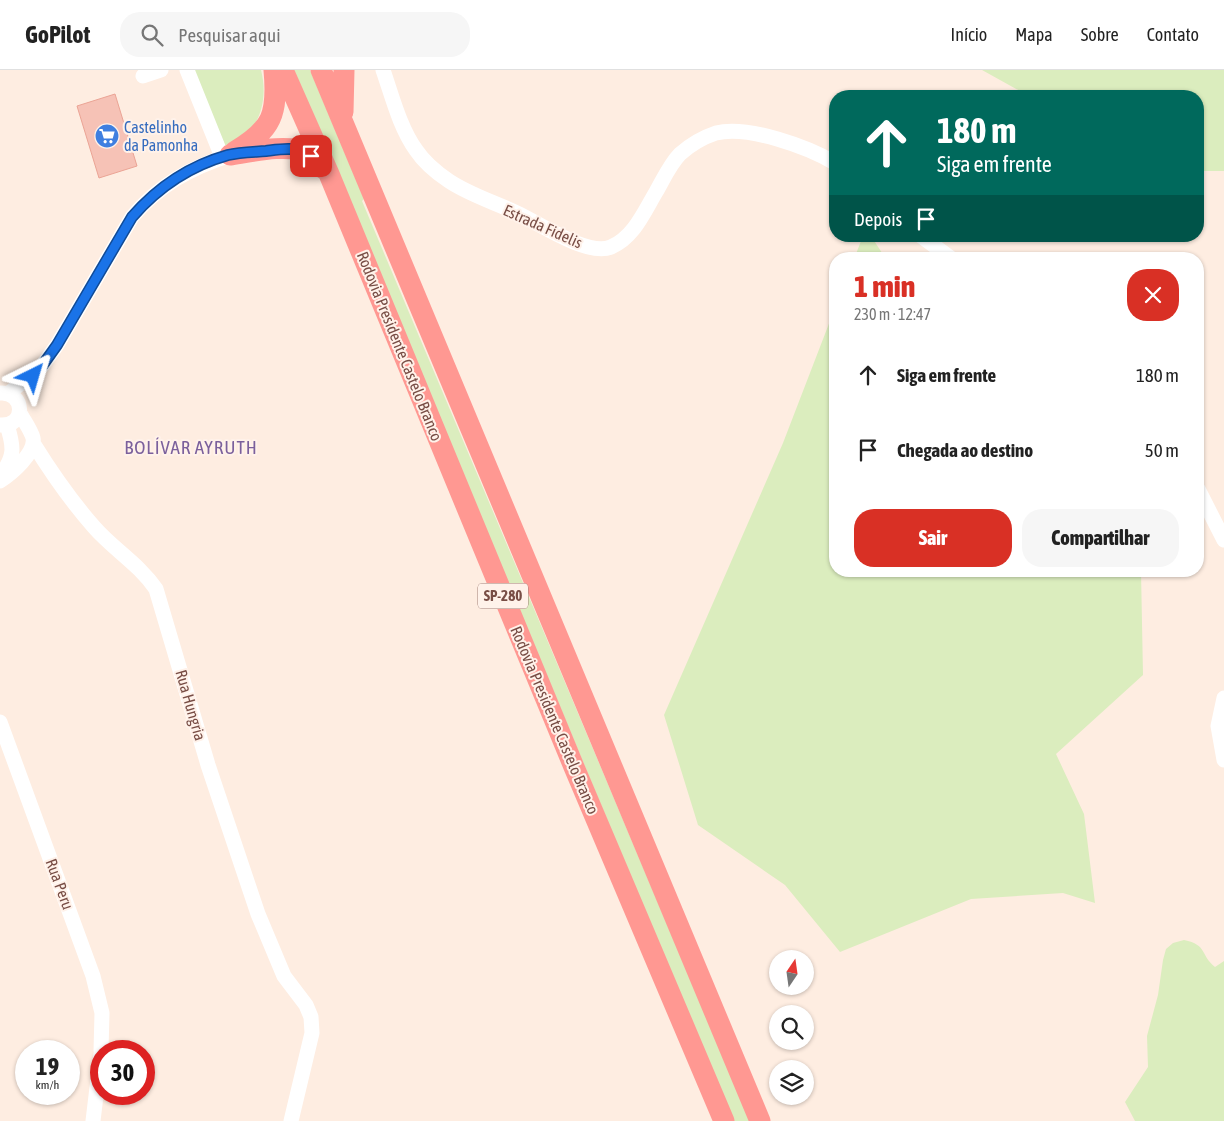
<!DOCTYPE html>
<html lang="pt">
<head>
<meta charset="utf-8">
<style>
	:root { --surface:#fff; --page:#f6f6f6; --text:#222; --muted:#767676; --line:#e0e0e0; --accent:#d93025 }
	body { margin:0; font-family:"Asap Condensed",sans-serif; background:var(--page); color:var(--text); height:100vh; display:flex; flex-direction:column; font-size:19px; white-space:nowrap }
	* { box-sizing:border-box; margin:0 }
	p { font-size:16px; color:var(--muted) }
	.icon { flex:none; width:28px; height:28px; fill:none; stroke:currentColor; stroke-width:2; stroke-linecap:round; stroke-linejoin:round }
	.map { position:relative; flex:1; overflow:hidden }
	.drawer { position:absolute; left:829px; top:182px; width:375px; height:325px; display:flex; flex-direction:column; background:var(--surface); border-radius:20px; box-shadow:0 1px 4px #0004 }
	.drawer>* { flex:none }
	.banner { position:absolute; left:829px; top:20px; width:375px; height:152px; border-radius:20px; box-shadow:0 1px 4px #0004; background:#00695c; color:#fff; overflow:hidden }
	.needle { width:32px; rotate:13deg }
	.fabs { position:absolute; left:769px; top:880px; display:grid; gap:10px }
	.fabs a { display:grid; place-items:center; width:45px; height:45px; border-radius:50%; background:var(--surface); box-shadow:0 1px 4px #0004; font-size:25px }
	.speed { position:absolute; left:15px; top:970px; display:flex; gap:10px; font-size:25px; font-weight:700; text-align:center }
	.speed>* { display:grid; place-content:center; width:65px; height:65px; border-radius:50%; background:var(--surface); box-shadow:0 1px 4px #0004; line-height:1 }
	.speed small { font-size:12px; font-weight:400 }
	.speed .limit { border:8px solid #d22; background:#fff; color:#111 }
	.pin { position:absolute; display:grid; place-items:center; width:42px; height:42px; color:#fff; margin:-21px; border-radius:10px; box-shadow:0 2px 8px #0006 }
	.me { position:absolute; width:55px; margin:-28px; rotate:40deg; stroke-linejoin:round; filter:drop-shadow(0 0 4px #0008) }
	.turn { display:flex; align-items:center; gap:18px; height:105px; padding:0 25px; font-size:22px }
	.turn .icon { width:65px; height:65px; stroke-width:2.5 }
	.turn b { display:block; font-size:35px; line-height:42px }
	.then { display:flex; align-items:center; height:48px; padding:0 25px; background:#0003; gap:10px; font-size:19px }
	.round { display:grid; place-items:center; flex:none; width:52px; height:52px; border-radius:20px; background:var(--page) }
	.summary { display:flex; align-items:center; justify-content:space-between; height:85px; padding:0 25px }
	h1 { font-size:30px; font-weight:800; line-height:38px; color:var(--accent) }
	.action { display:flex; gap:10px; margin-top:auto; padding:10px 25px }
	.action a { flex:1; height:58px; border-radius:20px; background:var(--accent); color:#fff; font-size:20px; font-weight:800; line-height:58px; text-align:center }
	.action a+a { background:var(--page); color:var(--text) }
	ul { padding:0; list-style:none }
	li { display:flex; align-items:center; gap:15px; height:75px; padding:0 25px }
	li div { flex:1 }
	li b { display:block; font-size:19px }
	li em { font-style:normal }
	header { display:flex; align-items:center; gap:30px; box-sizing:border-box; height:70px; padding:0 25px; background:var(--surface); border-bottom:1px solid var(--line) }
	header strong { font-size:24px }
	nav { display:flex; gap:28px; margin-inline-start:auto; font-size:18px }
	.search { width:350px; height:45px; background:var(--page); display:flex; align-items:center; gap:12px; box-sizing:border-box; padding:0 18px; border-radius:20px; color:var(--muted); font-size:19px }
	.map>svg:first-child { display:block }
</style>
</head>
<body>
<header>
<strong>GoPilot</strong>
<div class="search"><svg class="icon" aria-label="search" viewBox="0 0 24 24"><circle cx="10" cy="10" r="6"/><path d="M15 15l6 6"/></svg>Pesquisar aqui</div>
<nav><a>Início</a><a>Mapa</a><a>Sobre</a><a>Contato</a></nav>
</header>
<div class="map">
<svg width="1224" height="1051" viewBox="0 0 1224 1051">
	<rect width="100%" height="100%" fill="#feede1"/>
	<path fill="#dbedbe" d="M 193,0 L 261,0 C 267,23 263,48 246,66 C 242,72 232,75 226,78 Z
		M 294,0 L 310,0 L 364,129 L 362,131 L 750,1051 L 733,1051 Z
		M 982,0 L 1224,0 L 1224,101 L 1198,101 L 1198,26 L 1029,26 Z
		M 863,166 L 871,166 L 886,189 L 854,189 Z
		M 835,238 L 835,501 L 1141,501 L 1143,605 L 1056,684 L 1084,744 L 1095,833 L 1063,823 L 971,829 L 840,882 L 785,815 L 698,755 L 664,645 L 783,373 Z
		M 1184,870 C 1208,875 1200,885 1215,897 L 1224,891 L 1224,1051 L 1135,1051 L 1125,1032 L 1148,997 L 1147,966 L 1158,925 L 1163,890 L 1166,879 L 1173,873 Z"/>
	<path fill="#f6c2b6" stroke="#eba495" d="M 115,24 L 137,96 L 99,108 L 77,36 Z"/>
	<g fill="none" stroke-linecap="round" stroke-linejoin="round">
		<path stroke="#fff" stroke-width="15" d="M 187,0 L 222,87
			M 383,0 C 392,26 400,58 416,80 C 424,92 437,103 449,111 C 470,125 494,132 517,143 C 539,153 588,187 611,177 C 634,167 644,142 656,122 C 663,110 670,94 680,84 C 690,75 704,67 716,63 C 748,55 808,77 835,93
			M 143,6 L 161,0
			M 921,166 L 952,189
			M 9,323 L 42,296 L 57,275 L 132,147 C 159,115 190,98 230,85
			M 0,355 C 27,357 25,321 0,323
			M 33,373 C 51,402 71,431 94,457 C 113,479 139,494 156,519 L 208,695 L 258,844 L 284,906 L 306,935 L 311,947 L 312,963 L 291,1051
			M 1,405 C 15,386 14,377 7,355
			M 0,411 C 11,404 36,383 33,368 C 31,360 24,351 20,343
			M 1198,419 L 1224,470
			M 1224,628 L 1218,656 L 1224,690
			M 0,652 L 93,906 L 102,943 L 101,981
			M 93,1051 L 101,984"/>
		<path stroke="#ff9892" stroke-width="21" d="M 283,0 L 329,104 L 574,697 L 724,1051
			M 321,0 L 760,1051
			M 343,42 L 344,0
			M 234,82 C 273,59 278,44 274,0
			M 230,85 C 250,82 289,73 307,83 C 314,87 319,94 324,99"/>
	</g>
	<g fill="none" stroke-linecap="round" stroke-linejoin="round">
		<defs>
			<path id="route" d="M 33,306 L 42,296 L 57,275 L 132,147 C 158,117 189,96 228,85 C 240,82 254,82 266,81 C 282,79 297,76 311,86"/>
		</defs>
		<use href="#route" stroke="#114b97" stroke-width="12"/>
		<use href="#route" stroke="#1a73e8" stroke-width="9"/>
	</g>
	<defs>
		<symbol id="supermarket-disc" viewBox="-11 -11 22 22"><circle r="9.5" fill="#3f7fe0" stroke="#fff2ea"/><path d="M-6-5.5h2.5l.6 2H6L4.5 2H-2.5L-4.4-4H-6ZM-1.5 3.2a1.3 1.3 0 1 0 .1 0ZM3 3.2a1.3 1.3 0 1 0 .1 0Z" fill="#fff"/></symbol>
	</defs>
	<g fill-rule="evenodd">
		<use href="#supermarket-disc" x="93" y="52" width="28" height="28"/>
	</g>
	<g text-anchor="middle" stroke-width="4" stroke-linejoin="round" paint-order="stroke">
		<rect fill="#fff2ea" stroke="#a07e76" stroke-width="1" x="478" y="513.5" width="50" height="25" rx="4"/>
		<g font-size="15" font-weight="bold" fill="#784d45">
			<text x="503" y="531">SP-280</text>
		</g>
		<g font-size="16" fill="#366cbe" stroke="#fff2ea" text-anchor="start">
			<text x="124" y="63">Castelinho<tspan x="124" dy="18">da Pamonha</tspan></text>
		</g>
		<g font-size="16" fill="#784d45" stroke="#fff2ea">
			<text transform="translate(543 156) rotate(24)" y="6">Estrada Fidelis</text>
			<text transform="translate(400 276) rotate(68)" y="6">Rodovia Presidente Castelo Branco</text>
			<text transform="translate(191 635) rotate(74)" y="6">Rua Hungria</text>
			<text transform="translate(555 650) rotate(67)" y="6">Rodovia Presidente Castelo Branco</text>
			<text transform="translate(60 814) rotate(70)" y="6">Rua Peru</text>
		</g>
		<g font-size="19" letter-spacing="1" fill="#7b609c" stroke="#fff2ea">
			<text x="191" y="384">BOLÍVAR AYRUTH</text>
		</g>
	</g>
</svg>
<div class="fabs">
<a><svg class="needle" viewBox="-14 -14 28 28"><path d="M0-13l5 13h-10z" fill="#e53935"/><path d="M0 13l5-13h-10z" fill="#767676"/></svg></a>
<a><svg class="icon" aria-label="search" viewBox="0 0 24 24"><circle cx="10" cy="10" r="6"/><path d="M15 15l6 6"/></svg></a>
<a><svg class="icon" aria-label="layers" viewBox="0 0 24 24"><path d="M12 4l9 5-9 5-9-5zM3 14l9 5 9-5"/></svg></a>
</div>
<div class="speed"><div>19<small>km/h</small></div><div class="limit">30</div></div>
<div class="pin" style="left:311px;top:86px;background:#d93025"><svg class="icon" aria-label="arrive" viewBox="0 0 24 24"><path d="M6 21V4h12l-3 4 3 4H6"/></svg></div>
<svg class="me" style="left:33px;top:306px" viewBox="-20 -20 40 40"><path d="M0-17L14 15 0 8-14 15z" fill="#1a73e8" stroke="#fff" stroke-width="4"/></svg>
<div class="banner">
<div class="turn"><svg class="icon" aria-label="ahead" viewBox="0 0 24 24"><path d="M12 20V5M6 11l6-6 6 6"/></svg><div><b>180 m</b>Siga em frente</div></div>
<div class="then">Depois<svg class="icon" aria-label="arrive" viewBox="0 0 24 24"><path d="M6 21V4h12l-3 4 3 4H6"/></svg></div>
</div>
<section class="drawer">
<div class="summary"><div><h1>1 min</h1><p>230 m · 12:47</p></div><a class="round" style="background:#d93025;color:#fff"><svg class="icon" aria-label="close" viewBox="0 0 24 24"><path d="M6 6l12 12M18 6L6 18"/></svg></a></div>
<ul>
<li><svg class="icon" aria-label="ahead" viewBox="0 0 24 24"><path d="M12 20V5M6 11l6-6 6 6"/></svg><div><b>Siga em frente</b></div><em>180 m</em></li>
<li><svg class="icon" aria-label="arrive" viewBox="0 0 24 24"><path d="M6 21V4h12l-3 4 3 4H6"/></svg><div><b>Chegada ao destino</b></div><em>50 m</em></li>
</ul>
<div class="action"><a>Sair</a><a>Compartilhar</a></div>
</section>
</div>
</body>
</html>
